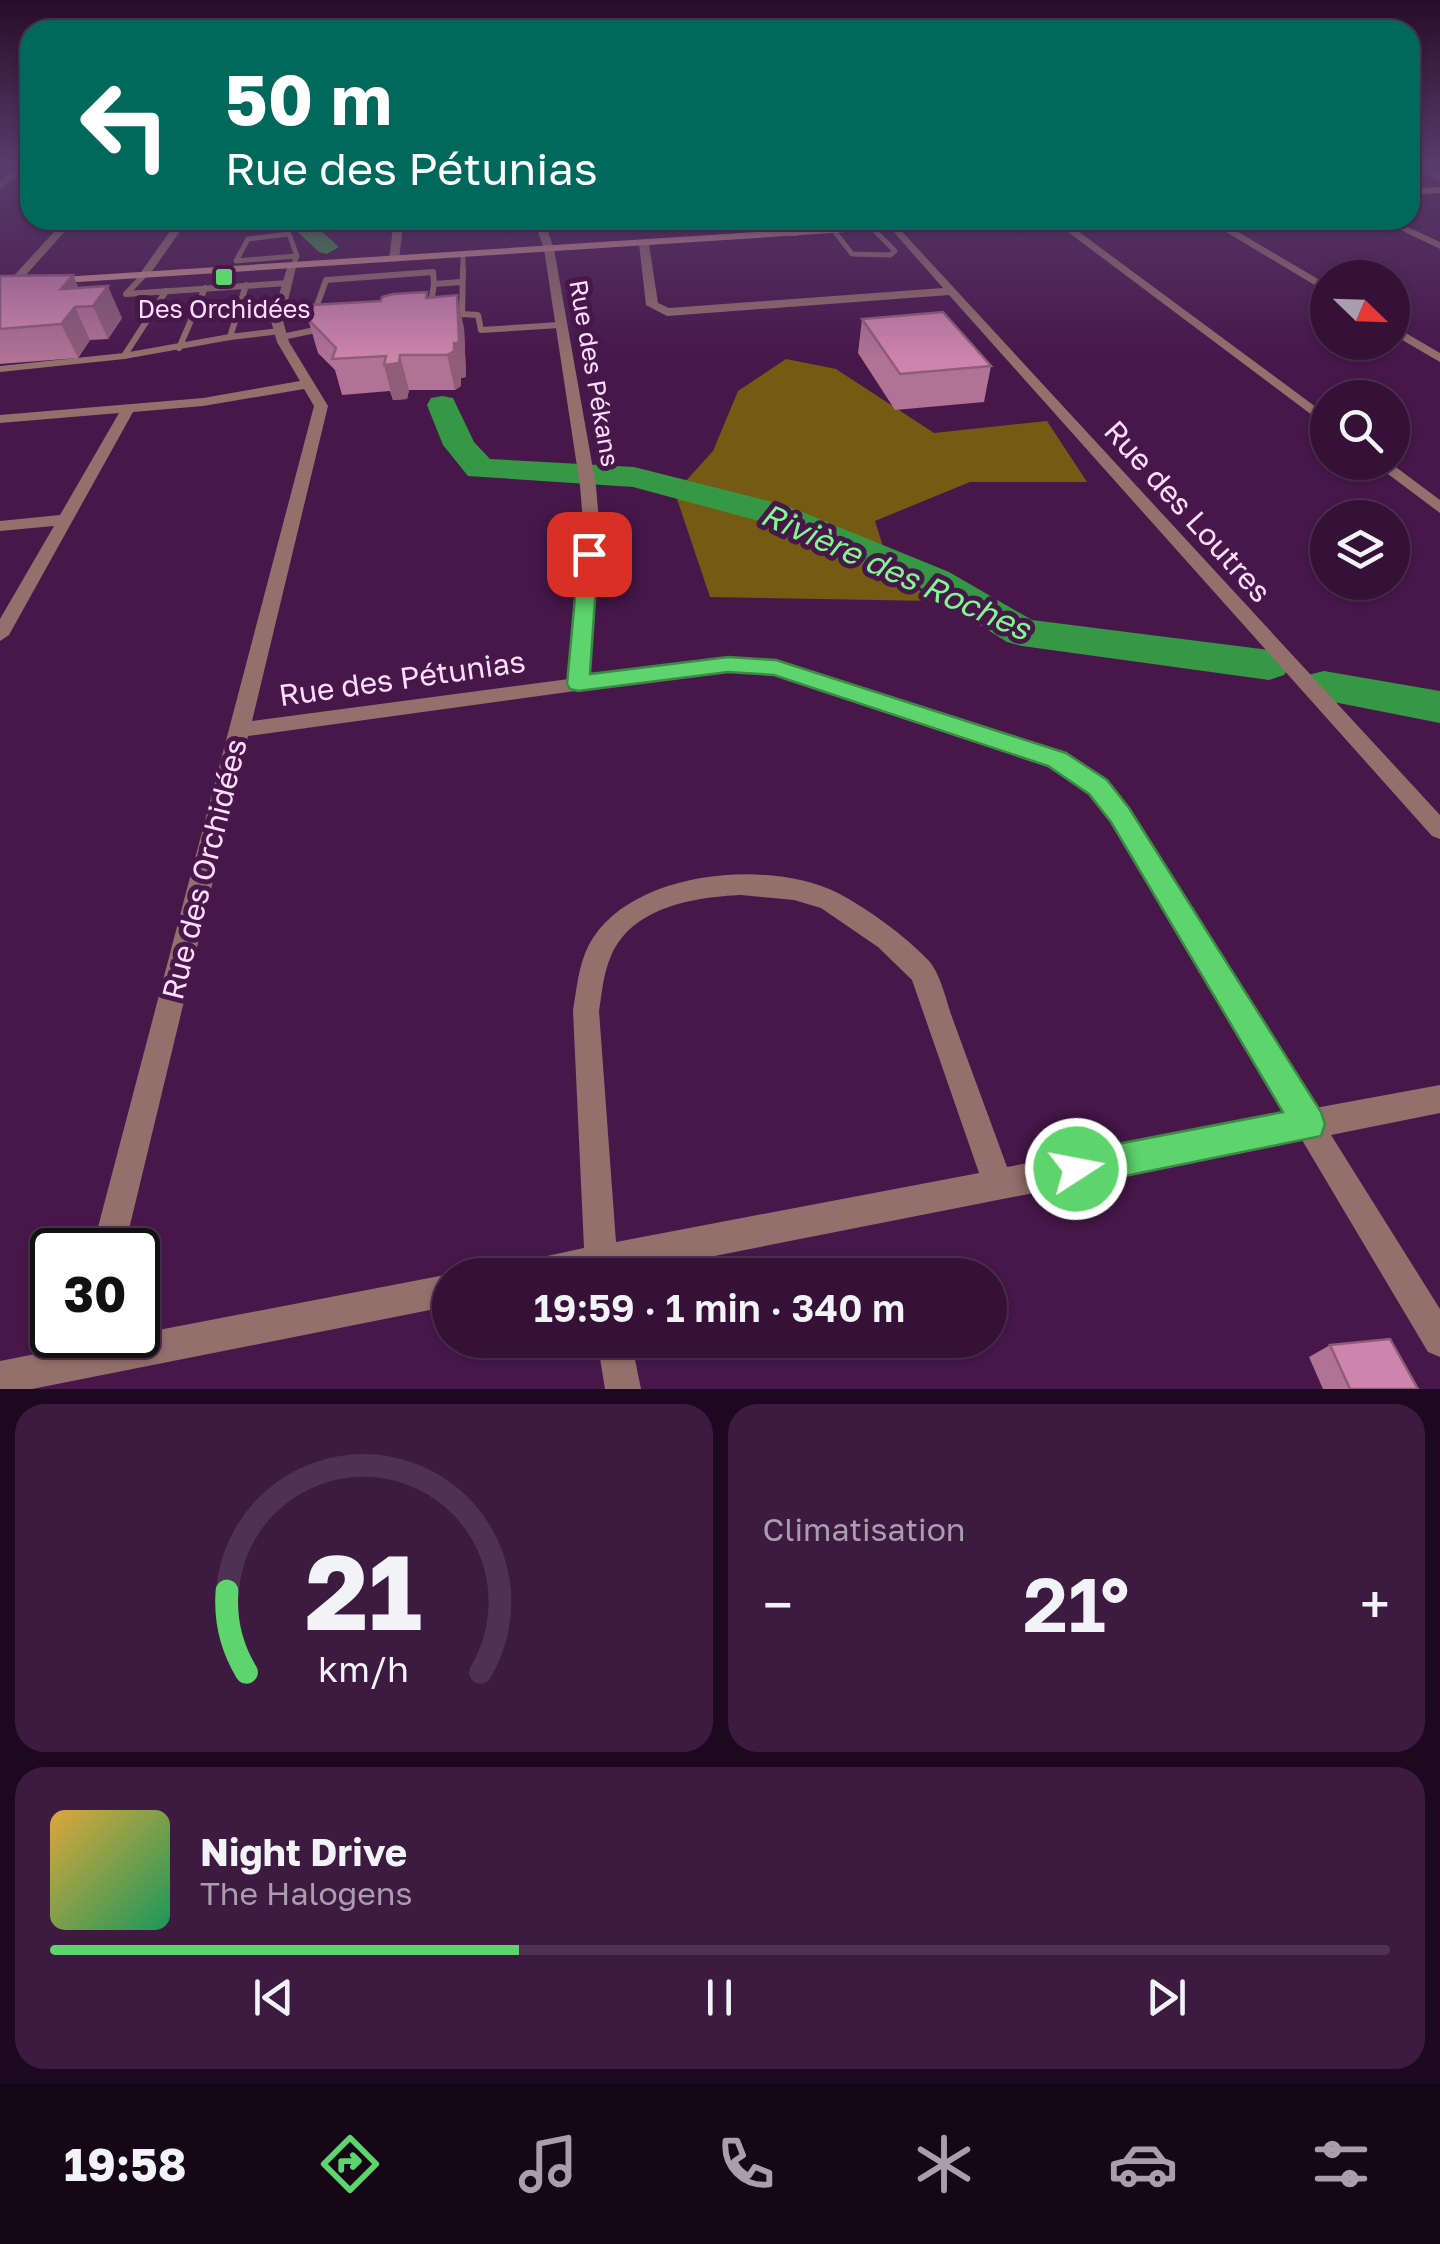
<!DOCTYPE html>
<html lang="fr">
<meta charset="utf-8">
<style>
body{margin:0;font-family:"Golos Text",sans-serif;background:#3d1a40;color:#f1f3f6;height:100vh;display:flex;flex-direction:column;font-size:38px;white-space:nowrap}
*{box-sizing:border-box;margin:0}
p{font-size:32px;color:#aa9dae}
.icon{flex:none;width:55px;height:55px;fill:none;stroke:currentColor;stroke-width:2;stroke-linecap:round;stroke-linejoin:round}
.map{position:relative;height:1389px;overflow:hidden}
.details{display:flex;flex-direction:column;gap:15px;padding:15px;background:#1d091f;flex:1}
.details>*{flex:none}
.hud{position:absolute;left:20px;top:20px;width:1400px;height:210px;border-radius:30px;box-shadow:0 2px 8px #0004,0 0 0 2px #4f3153;background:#00695c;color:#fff;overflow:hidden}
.needle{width:65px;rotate:113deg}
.fabs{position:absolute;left:1310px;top:260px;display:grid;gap:20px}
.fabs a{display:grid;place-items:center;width:100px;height:100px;border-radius:50%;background:#351138;box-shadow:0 2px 8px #0004,0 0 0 2px #4f3153;font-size:50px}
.speed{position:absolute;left:30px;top:1228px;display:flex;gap:20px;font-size:50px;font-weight:700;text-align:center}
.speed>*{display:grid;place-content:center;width:130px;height:130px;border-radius:50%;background:#351138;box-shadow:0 2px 8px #0004,0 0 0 2px #4f3153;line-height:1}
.speed .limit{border:5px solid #111;border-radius:15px;background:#fff;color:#111}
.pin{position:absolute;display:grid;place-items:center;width:85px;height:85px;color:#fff;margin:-42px;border-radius:20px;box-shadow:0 5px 15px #0006}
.me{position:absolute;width:110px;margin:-55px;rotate:79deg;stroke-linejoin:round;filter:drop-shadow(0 0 8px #0008)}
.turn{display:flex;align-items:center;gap:35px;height:210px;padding:0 40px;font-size:45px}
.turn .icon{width:130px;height:130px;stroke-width:2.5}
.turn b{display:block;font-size:70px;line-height:85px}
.big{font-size:75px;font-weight:600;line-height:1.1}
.details .widget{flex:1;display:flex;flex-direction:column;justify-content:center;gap:15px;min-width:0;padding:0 35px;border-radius:30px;background:#3d1a40}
.details .dial{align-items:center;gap:0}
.dial svg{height:260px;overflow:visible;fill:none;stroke:#4f3153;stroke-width:7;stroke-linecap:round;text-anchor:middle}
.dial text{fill:#f1f3f6;stroke:none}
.song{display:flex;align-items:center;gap:30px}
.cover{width:120px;height:120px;border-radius:15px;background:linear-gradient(135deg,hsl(40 70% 55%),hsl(150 70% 35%))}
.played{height:10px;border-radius:5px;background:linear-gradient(90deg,#5ed56c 35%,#4f3153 35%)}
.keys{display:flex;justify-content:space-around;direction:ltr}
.heat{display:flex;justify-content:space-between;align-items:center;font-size:55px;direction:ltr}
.details .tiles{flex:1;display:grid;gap:15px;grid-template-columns:1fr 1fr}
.widget:last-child{grid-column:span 2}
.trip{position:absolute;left:432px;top:1258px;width:575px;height:100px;border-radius:50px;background:#351138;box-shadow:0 2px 8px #0004,0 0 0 2px #4f3153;font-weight:600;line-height:100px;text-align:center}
.tab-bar{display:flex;height:160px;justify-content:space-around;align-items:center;background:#150716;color:#aa9dae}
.tab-bar .icon{width:70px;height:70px}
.tab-bar .selected{color:#5ed56c}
.tab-bar b{font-size:45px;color:#f1f3f6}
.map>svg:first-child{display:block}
.forest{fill:#755a14}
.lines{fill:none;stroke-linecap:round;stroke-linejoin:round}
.river{fill:#369744;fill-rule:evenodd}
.service-far1{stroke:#93706c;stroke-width:5}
.service{stroke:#93706c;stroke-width:6}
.minor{fill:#93706c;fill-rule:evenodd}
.secondary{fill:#cd948e;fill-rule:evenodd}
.wall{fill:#b07295}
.shaded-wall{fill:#905d79}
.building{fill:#cd85ad;stroke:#905d79;stroke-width:2.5}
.route{fill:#5ed56c;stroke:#3d8a46;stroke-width:2.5}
.poi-dot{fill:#5ed56c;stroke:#47174a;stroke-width:4}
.labels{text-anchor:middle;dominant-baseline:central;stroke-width:10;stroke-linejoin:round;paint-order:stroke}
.far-poi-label{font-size:25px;fill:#fcdefc;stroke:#47174a}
.far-street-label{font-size:25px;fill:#fcdefc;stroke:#47174a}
.street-label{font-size:30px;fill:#fcdefc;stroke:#47174a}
.water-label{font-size:32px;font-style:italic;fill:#81f88d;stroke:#47174a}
</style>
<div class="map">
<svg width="1440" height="1389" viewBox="0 0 1440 1389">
<rect width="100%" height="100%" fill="#47174a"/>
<path class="forest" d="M786 359 836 369 934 433 1047 421 1087 482H970L875 521 890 569 934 601 710 597 675 493 713 451 738 391Z"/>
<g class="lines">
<path class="river" d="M285 220H309L339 247 327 254 319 252Z
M442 396 453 398 474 442 490 459 634 467 785 505 949 572 1032 620 1269 650 1284 655 1291 665 1284 675 1269 680 1022 646 1007 642 921 588 759 521 633 487 468 476 443 445 427 405 431 398Z
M1324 671 1440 691V723L1308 697 1302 686 1308 675Z"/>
<path class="service-far1" d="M1419 165 1440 178
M835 232 852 254 890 255 895 251 873 229
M289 234 297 256 236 261 248 239Z
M293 265 297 256
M463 271V255"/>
<path class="service" d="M144 275 126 294 288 283
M246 285 230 337 280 331
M166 291 124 356 230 337
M430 309 434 284 462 282
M324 314 316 308 326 280 433 272 434 284
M462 314 478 315 481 330 559 325
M451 315 462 314 463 269
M282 337 325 328
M179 348 205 288
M0 369 124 356"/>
<path class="minor" d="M19 165H28L0 189V181Z
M65 220H75L17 285H9V281Z
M178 220H188L148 277H140L139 275Z
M394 220H404L399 259 394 262 389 259Z
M534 220H544L554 249 596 486 599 522 588 676 728 658 776 660 1065 753 1106 781 1128 809 1315 1108 1440 1085V1113L1331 1135 1440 1309V1357L1428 1352 1302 1140 618 1275H511L515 1263 584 1248 573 1011C577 987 579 959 593 938 637 870 770 859 838 893 870 910 904 935 929 961 941 975 946 1000 952 1017 970 1067 989 1117 1007 1167L1286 1114 1112 821 1090 793 1049 765 775 673 728 670 248 736 124 1250H92L314 406 304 389 203 406 133 412 9 635 0 641V619L54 526 0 531V521L60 515 119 413 0 423V415L203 398 300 381 277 342 271 321 288 265 297 263 283 321 289 342 328 406 252 721 569 679 583 522 580 486 544 249ZM741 895 794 900 821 908 878 947 912 980 979 1173 616 1242 599 1011C602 993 603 974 611 956 632 907 694 897 741 895Z
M779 220H789L798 236H790Z
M1052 220H1063L1328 416V427Z
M1206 220H1218L1328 285V293Z
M1380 220H1393L1440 242V249Z
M896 225 1440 815V839L1432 836 949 295 667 316 646 305 639 244 644 241 649 244 658 303 669 308 943 288 892 230Z
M1392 325 1440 353V362L1392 334Z
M1372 462H1389L1440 500V513Z
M450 1274 453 1275H450V1306L32 1389H0V1361L66 1348 69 1335H103L101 1341Z
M597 1340H631L641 1389H605Z"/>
<path class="secondary" d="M1440 187V193L1410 195V189Z
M942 220H992L987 223 0 287V281Z"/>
</g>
<path class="wall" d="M0 276 78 288 122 318 108 339 90 340 78 358 0 364Z
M428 298 464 328 466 377 461 378V386L455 390H409L407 399 393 400 390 391 342 395 335 370 318 353 308 319 381 301Z
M862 319 991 366 984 402 895 410 858 353Z
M1330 1345 1418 1389H1323L1309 1357Z"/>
<path class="shaded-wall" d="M73 275 87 306 75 307 90 340 78 358 61 324V289Z
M108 286 122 318 108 339 93 306Z
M457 295 464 328 466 377 461 378V386L455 390 447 355Z
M400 355 409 390 407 399 393 400 384 365Z"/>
<path class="building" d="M73 275 61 289 108 286 93 306 75 307 61 324 0 329V276Z
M427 292 426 298 457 295 459 343H454V351L447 355H400L399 363 384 365 386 356 332 359 336 348 308 319 312 305 381 301 382 297 393 294Z
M943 312 991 366 900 374 862 319Z
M1390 1339 1418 1389H1350L1330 1345Z"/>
<linearGradient id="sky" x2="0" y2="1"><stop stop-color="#270d29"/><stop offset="0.46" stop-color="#583c6b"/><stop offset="1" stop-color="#583c6b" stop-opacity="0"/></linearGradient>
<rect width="1440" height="360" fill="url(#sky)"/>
<path class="route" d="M589 549 598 554 590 674 728 657 776 660 1066 753 1107 780 1129 808 1321 1112 1325 1124 1321 1136 1076 1186 1064 1181 1059 1169 1064 1157 1076 1152 1283 1112 1111 822 1089 794 1048 766 774 675 728 672 578 691 570 689 567 684 579 554Z"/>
<rect class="poi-dot" x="214" y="267" width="20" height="20" rx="5"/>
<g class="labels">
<g class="far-poi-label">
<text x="224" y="308">Des Orchidées</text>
</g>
<g class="far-street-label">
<text transform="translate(595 373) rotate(80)">Rue des Pékans</text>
</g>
<g class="street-label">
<text transform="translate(1188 511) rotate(48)">Rue des Loutres</text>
<text transform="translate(402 678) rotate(-8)">Rue des Pétunias</text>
<text transform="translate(204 869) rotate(-76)">Rue des Orchidées</text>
</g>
<g class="water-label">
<text transform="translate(896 571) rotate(24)">Rivière des Roches</text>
</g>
</g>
</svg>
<div class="fabs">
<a><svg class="needle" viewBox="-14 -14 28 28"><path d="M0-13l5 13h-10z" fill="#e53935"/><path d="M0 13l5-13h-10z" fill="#aa9dae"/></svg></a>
<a><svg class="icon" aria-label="search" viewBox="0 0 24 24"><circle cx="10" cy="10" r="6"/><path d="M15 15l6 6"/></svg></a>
<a><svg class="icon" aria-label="layers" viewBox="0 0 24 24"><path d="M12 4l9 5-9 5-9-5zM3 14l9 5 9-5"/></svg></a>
</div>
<div class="speed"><div class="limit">30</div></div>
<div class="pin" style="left:589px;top:554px;background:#d93025"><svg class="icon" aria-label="arrive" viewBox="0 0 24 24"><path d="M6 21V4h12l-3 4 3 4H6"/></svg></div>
<svg class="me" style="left:1076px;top:1169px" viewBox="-20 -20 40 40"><circle r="17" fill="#5ed56c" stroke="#fff" stroke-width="3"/><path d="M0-11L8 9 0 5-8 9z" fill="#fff"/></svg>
<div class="trip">19:59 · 1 min · 340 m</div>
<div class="hud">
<div class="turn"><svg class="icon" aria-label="left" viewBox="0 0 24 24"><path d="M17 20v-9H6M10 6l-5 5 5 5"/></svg><div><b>50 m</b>Rue des Pétunias</div></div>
</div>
</div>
<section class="details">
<div class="tiles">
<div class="widget dial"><svg viewBox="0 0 100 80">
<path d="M14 69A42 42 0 1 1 86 69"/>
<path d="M14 69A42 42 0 0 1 8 44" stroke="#5ed56c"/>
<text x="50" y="56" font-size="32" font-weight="700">21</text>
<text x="50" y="72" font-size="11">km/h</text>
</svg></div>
<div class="widget"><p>Climatisation</p>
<div class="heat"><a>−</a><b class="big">21°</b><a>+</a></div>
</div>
<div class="widget">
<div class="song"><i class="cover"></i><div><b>Night Drive</b><p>The Halogens</p></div></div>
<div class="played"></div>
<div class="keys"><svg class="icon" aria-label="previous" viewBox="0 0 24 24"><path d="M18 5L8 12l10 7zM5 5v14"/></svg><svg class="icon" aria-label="pause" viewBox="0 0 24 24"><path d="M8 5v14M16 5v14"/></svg><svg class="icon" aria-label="next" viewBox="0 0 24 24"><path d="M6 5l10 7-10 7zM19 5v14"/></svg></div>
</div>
</div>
</section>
<nav class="tab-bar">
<b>19:58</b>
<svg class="icon selected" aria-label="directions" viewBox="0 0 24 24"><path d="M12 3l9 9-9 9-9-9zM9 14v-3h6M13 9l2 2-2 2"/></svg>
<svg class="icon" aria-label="music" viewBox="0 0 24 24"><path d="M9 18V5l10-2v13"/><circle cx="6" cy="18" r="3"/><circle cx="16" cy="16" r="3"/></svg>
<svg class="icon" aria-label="phone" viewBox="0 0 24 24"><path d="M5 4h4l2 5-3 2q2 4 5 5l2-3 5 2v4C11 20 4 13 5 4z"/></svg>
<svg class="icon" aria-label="climate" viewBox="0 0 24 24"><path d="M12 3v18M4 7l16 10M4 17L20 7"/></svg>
<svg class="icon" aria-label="car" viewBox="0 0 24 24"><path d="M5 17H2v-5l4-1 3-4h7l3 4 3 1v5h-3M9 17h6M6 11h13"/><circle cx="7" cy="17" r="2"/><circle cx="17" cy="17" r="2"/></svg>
<svg class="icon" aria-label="filters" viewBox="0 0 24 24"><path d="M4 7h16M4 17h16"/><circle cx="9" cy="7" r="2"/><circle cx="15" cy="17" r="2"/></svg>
</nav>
